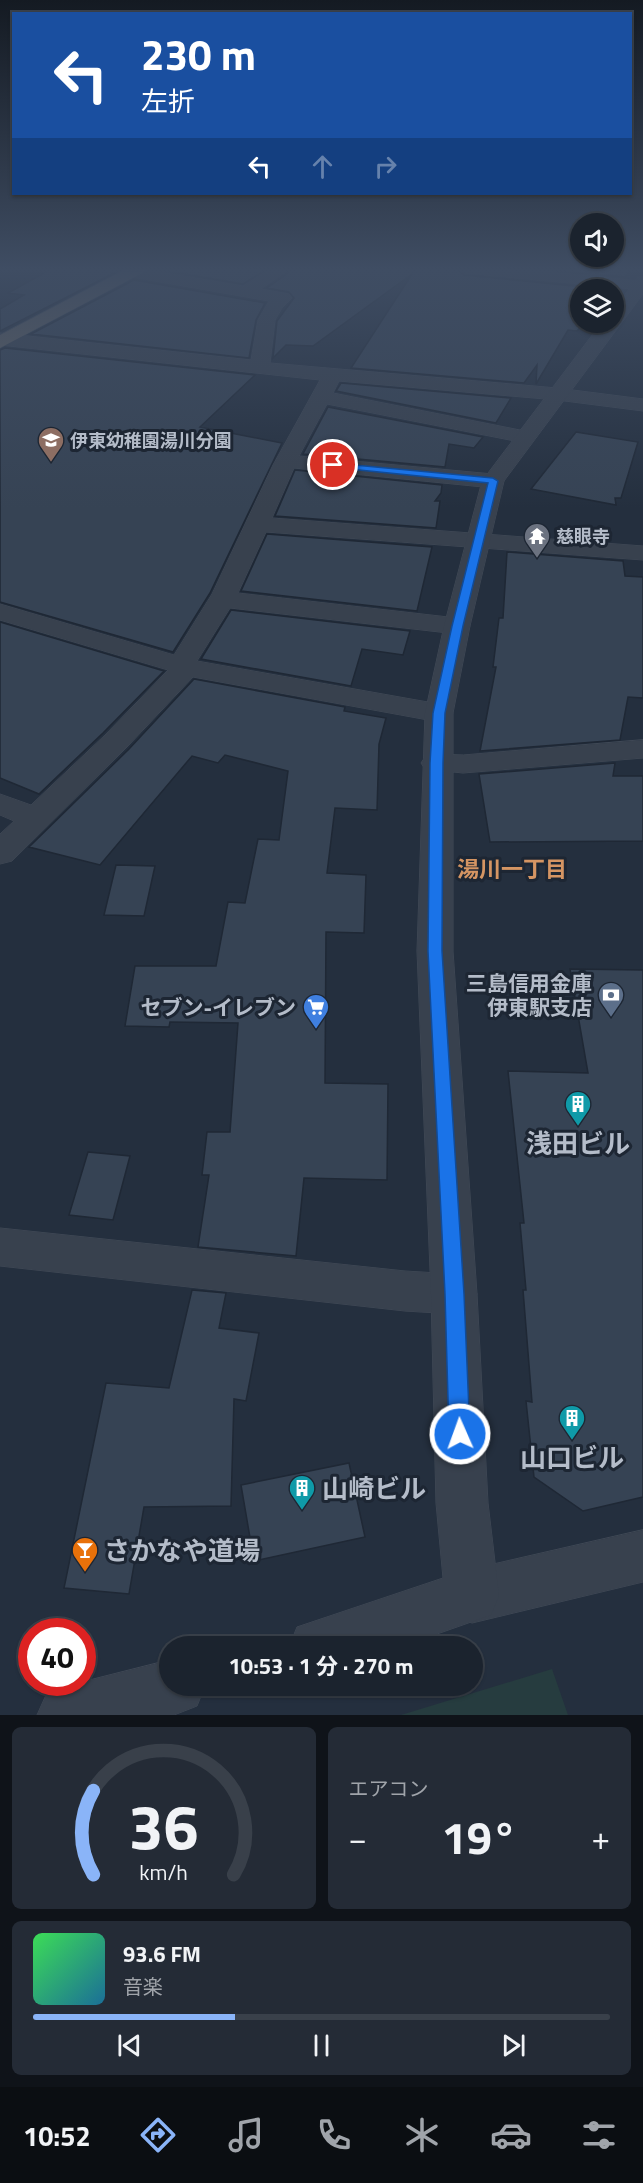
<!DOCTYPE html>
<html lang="ja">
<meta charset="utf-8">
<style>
body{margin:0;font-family:"Titillium Web","Noto Sans JP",sans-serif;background:#242b36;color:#f1f3f6;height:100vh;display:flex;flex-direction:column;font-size:22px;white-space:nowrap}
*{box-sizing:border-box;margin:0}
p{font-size:20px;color:#a0a4aa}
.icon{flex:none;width:33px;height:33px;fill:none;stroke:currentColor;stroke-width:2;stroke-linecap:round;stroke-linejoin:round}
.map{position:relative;height:1715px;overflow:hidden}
.drawer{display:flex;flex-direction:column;gap:12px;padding:12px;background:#0f1319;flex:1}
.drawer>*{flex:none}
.top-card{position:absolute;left:12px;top:12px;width:620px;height:183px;border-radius:0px;box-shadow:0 2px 4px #0004,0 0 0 2px #39404a;background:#1a4fa0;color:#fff;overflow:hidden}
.fabs{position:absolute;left:570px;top:213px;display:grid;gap:12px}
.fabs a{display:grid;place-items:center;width:54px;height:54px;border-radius:50%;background:#1b232e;box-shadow:0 2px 4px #0004,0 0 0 2px #39404a;font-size:30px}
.speed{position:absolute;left:18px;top:1618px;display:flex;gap:12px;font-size:30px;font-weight:700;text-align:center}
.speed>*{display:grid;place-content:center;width:78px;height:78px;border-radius:50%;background:#1b232e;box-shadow:0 2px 4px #0004,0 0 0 2px #39404a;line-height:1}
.speed .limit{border:9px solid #d22;background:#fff;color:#111}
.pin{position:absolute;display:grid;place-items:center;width:51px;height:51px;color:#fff;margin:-26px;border:3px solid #fff;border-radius:50%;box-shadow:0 2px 6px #0007}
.me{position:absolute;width:66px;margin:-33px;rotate:358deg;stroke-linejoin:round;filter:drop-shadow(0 0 4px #0008)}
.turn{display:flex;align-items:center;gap:21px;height:126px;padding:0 30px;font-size:27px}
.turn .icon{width:78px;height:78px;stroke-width:2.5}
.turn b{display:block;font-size:42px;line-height:51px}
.lanes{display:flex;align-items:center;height:57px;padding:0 30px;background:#0003;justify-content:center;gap:30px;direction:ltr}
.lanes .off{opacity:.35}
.big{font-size:45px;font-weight:700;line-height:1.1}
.drawer .tile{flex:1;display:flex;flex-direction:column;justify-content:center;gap:9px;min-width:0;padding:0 21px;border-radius:9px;background:#242b36}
.drawer .dial{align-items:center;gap:0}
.dial svg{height:156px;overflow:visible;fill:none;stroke:#39404a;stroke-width:7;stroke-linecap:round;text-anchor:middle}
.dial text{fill:#f1f3f6;stroke:none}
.song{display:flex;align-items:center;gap:18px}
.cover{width:72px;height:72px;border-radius:9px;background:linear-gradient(135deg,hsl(130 70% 55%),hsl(200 70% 35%))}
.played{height:6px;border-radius:3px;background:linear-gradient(90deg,#8ab4f8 35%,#39404a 35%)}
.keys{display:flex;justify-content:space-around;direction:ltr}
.heat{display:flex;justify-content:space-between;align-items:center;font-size:33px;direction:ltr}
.drawer .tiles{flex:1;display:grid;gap:12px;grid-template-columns:1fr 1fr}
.tile:last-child{grid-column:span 2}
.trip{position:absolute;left:159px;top:1636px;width:324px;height:60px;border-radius:30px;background:#1b232e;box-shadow:0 2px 4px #0004,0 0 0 2px #39404a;font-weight:700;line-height:60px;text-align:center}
.dock{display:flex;height:96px;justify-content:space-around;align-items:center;background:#0b0e12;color:#a0a4aa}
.dock .icon{width:42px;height:42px}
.dock .on{color:#8ab4f8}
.dock b{font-size:27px;color:#f1f3f6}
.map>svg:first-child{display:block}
.green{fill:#263c3f}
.building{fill:#364354;stroke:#1f2835;stroke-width:1.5}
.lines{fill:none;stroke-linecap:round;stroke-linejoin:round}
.minor-casing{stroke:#414a57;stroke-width:1}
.tertiary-casing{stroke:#414a57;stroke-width:1}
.trunk-casing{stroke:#434c59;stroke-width:1}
.minor{fill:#38414e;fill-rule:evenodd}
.tertiary{fill:#38414e;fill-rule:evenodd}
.trunk{fill:#656462;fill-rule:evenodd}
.route{fill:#1a73e8;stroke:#114b97;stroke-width:1.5}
.labels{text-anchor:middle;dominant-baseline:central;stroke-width:6;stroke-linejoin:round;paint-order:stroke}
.far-poi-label{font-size:18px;font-weight:bold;fill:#b4bcc9;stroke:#1d2633;text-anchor:start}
.poi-label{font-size:21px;font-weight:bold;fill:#b4bcc9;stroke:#1d2633;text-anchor:end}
.neighbourhood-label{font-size:22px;font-weight:bold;fill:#d59563;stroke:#1d2633}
.near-poi-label{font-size:26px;font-weight:bold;fill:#b4bcc9;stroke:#1d2633}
</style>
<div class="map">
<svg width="643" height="1715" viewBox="0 0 643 1715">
<rect width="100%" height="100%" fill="#242f3e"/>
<path class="green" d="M552 1669 568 1715H401Z"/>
<path class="building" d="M53 268H124L0 331V309L24 295 8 293Z
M150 268H268L243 284Z
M291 268H454L464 275 614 290H580V322H585L577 331 568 330 536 384 537 365 524 383 351 368 412 274 313 346 286 345 273 358 277 321 294 298 289 292 267 288 288 273Z
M526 268H633L625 277Z
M134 280 265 303 256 320 249 358 31 334Z
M5 348 255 375 200 427 282 443 210 593 173 652 0 602V350Z
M341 383 511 398 496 423 336 391Z
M328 407 483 437 474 448 449 444 445 467 303 454Z
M576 432 638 442 621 498H615L616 505 531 489Z
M295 470 442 485 441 493 435 501H440L436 528 275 516Z
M267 534 432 547 417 611 241 591Z
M507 552 623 561 625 576 643 577V698L628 697 620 740 480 751 496 667H493L499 618H503Z
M231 610 410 631 403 655 362 649 351 686 201 659Z
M0 622 164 671 103 733 39 794 0 778Z
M194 679 345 707 344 711 386 718 379 744 377 810 335 808 327 873 366 875 364 933 326 932 325 1083 388 1084 387 1180 304 1178 296 1256 198 1247 209 1175H202L207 1132H230L238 1023 170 1022 169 1027 125 1026 135 966H216L228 902 245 903 258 839 279 840 288 771 225 755 218 763 192 756 100 865 29 847 129 749Z
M615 763 613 776H643V841L490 842 479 774Z
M116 865 155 866 144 916 104 915Z
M570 969 643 970V1497L583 1511 534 1477 526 1401 532 1402 523 1290H526L520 1223H524L508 1071 588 1073Z
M88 1152 130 1156 113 1220 69 1215Z
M192 1290 226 1293 219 1328 259 1333 246 1401 234 1399 231 1506 144 1507 129 1594 64 1588 106 1383 169 1388Z
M349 1463 365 1537 254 1561 241 1485Z"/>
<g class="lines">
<g class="minor-casing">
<path id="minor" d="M135 268 243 286 271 268H289L287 271 261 289 289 294 292 298 282 308 275 320 270 363 557 388 643 399V411L557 400 339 381 333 393 525 431 532 433 536 437 532 441 525 443 327 404 299 456 493 474 501 476 504 481 501 486 493 488 294 468 272 518 643 546V560L266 532 238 593 457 618 466 620 470 626 466 632 457 634 230 608 197 661 439 704 449 707 453 713 449 719 439 722 193 677 127 747 12 861 0 864V834L14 821 0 815V794L31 805 105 735 168 670 0 620V604L174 655 212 594 273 465 320 380 0 345V333L251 360 258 320 269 301 132 277 124 272 126 269Z
M456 268H508L640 281 643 282V290L464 273Z
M643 740V758L463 773 425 769 421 763 425 757 436 754 463 755Z
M0 1228 405 1271 454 1274 470 1280 477 1294 470 1308 454 1314 405 1311 0 1266Z
M643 1530V1582L472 1623 453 1615 445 1596 453 1577 472 1569Z"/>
</g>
<g class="tertiary-casing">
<path id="tertiary" d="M643 277V294L504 481 470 626 453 713V951L477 1294 488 1503 499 1596 491 1615 400 1647H289L297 1627 443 1578 436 1503 431 1294 417 951 425 713 444 626 482 481 602 322H614V310L637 278Z
M170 1660V1686H205L197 1706 174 1715H37L46 1695 66 1686Z"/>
</g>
<g class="trunk-casing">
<path id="trunk" d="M128 268H148L146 271 0 348V335Z"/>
</g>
<use href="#minor" class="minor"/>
<use href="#tertiary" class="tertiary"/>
<use href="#trunk" class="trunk"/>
</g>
<linearGradient id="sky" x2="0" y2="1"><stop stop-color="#141a22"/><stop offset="0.53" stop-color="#3f4d63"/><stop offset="1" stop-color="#3f4d63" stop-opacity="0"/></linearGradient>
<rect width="643" height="508" fill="url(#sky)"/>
<path class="route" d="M333 463 493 478 498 481 463 626 445 713 443 763 442 951 464 1294 470 1434 467 1441 460 1444 452 1441 449 1434 445 1294 428 951 430 763 433 713 452 626 488 483 329 467 328 465Z"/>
<defs>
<g id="school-pin" transform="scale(1.35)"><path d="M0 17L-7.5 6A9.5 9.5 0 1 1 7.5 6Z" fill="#8d6e63" stroke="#1d2633"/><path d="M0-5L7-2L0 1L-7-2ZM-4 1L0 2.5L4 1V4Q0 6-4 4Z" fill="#fff"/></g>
<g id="temple-pin" transform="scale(1.35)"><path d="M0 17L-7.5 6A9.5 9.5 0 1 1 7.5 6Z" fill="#6b7280" stroke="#1d2633"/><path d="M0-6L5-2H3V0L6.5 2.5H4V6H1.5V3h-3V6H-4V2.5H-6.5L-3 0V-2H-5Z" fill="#fff"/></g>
<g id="bank-pin" transform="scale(1.35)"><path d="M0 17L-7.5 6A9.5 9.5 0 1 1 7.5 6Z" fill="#5c6f8a" stroke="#1d2633"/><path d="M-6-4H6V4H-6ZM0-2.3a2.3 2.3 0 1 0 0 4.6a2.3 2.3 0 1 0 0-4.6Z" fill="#fff"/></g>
<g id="supermarket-pin" transform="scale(1.35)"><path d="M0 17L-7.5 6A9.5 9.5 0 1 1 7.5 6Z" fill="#3f7fe0" stroke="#1d2633"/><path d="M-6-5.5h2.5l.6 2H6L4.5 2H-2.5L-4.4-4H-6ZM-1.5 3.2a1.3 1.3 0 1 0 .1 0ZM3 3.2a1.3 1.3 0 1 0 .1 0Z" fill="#fff"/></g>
<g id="building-pin" transform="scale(1.35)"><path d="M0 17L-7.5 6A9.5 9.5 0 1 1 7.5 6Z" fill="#0f9aa8" stroke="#1d2633"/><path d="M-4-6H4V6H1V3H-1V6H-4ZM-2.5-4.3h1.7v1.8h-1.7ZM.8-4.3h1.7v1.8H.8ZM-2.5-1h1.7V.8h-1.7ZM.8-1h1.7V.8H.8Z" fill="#fff"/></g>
<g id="bar-pin" transform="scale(1.35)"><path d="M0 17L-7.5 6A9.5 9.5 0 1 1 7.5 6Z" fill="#e8710a" stroke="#1d2633"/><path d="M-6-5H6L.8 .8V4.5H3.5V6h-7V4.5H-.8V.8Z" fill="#fff"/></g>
</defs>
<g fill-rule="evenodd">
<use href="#school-pin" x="51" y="440"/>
<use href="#temple-pin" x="537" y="536"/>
<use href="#bank-pin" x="611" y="995"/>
<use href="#supermarket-pin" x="316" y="1007"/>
<use href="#building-pin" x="578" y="1104"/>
<use href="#building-pin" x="572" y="1418"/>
<use href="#building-pin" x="302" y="1488"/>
<use href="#bar-pin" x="85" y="1550"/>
</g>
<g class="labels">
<g class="far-poi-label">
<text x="70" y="440">伊東幼稚園湯川分園</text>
<text x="556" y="536">慈眼寺</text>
</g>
<g class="poi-label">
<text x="592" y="983">三島信用金庫<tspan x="592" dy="24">伊東駅支店</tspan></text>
<text x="296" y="1007">セブン-イレブン</text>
</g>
<g class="neighbourhood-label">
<text x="512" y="869">湯川一丁目</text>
</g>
<g class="near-poi-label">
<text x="578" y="1143">浅田ビル</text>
<text x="572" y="1457">山口ビル</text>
<text x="322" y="1488" text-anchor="start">山崎ビル</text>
<text x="104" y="1550" text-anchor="start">さかなや道場</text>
</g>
</g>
</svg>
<div class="fabs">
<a><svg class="icon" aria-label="sound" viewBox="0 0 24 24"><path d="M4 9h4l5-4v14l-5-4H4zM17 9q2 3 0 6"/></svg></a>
<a><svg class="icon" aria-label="layers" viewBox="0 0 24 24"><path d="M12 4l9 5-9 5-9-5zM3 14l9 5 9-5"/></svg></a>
</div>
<div class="speed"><div class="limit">40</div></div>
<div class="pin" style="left:333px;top:465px;background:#d93025"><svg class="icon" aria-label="arrive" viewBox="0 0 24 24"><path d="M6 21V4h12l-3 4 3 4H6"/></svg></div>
<svg class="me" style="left:460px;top:1434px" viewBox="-20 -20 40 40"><circle r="17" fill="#1a73e8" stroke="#fff" stroke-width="3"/><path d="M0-11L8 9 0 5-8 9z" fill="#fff"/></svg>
<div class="trip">10:53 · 1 分 · 270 m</div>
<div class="top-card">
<div class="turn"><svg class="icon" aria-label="left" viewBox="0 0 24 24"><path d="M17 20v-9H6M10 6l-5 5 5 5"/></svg><div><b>230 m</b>左折</div></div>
<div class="lanes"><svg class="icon" aria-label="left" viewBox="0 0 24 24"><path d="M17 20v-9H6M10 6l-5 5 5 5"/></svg><svg class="icon off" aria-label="ahead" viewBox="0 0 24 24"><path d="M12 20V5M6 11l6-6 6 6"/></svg><svg class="icon off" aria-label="right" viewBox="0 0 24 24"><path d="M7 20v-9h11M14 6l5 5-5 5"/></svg></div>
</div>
</div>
<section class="drawer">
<div class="tiles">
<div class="tile dial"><svg viewBox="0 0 100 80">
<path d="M14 69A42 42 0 1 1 86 69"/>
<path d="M14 69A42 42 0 0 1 14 26" stroke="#8ab4f8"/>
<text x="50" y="56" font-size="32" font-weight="700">36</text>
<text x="50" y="72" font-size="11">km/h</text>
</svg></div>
<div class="tile"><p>エアコン</p>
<div class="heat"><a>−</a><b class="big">19°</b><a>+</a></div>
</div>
<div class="tile">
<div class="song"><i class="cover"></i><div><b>93.6 FM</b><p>音楽</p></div></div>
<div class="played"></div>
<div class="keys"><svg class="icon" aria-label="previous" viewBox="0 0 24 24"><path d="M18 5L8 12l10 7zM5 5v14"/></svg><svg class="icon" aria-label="pause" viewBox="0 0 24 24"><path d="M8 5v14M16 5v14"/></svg><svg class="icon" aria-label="next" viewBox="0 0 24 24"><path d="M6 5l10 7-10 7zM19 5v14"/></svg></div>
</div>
</div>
</section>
<nav class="dock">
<b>10:52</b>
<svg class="icon on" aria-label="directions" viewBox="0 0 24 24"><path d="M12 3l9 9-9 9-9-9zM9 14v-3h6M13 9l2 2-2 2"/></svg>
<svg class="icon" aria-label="music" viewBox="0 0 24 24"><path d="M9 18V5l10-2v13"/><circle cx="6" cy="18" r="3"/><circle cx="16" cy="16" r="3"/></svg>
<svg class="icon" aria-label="phone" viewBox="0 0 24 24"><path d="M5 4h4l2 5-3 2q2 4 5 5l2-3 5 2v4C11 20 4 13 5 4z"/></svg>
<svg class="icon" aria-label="climate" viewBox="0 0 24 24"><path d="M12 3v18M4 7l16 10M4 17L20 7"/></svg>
<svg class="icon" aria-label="car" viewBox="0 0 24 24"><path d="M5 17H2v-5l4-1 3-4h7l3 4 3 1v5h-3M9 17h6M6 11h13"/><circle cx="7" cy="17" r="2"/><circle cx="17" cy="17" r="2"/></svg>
<svg class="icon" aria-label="filters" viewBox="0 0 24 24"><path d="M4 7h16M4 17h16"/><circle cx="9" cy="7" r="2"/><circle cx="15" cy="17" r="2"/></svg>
</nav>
